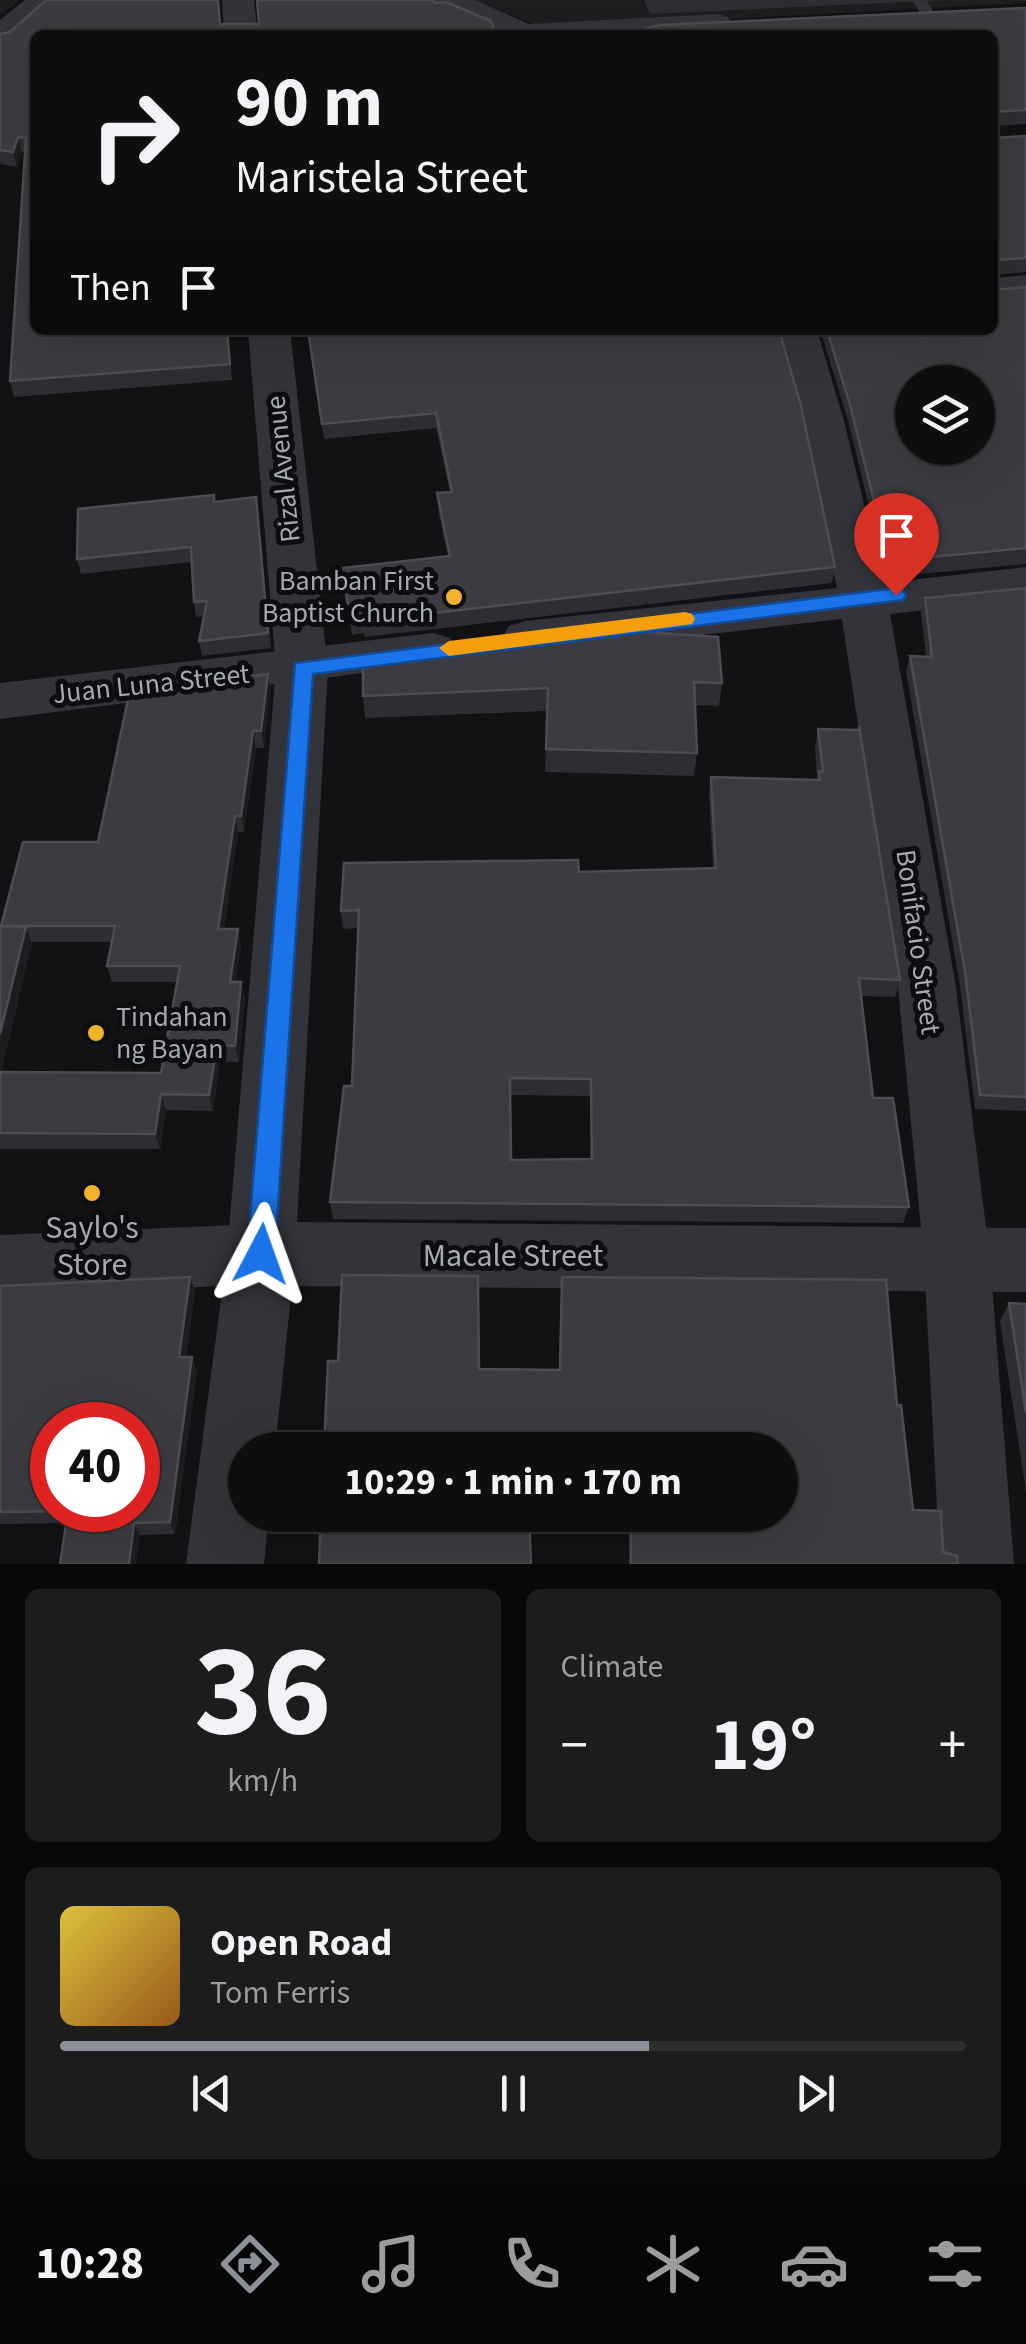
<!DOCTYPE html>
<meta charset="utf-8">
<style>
body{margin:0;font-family:"Source Sans 3",sans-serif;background:#1c1c1d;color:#f1f3f6;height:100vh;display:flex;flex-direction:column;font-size:38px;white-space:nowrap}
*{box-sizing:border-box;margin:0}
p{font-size:32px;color:#9b9c9e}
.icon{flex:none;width:55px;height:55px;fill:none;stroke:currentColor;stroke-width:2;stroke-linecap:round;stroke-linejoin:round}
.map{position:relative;height:1564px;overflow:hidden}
.details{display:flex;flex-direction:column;gap:25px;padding:25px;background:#080808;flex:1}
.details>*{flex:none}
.hud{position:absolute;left:30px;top:30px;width:968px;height:305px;border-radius:15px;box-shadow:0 10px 40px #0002,0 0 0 2px #2e2e2f;background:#0e0e0f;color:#f1f3f6;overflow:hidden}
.controls{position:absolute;left:895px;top:365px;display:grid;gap:20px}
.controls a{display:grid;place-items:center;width:100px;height:100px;border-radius:50%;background:#0e0e0f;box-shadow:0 10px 40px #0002,0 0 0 2px #2e2e2f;font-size:50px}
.speed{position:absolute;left:30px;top:1402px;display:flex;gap:20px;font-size:50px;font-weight:700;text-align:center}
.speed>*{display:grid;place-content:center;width:130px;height:130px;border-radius:50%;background:#0e0e0f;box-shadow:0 10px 40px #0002,0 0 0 2px #2e2e2f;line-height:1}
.speed .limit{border:15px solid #d22;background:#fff;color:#111}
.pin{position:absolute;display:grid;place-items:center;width:85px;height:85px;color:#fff;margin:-102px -42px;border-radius:50% 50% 50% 0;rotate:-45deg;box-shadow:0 0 10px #0007}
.pin .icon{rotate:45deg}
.me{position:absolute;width:110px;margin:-55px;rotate:4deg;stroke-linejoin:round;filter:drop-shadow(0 0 8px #0008)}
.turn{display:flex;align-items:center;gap:35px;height:210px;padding:0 40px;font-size:45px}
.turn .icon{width:130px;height:130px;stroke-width:2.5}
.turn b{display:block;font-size:70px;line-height:85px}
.then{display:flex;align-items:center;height:95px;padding:0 40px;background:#0003;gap:20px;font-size:38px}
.big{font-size:75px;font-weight:700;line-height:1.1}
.details .widget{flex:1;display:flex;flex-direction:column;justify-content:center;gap:15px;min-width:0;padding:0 35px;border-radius:15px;background:#1c1c1d}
.details .dial{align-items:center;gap:0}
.dial b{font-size:130px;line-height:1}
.song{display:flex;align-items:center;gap:30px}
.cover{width:120px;height:120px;border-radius:15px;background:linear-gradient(135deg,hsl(50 70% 55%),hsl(30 70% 35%))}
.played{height:10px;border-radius:5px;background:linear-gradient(90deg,#8c9099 65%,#2e2e2f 65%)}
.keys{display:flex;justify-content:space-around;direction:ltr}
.heat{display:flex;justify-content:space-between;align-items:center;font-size:55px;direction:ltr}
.details .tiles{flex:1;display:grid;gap:25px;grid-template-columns:1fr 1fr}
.widget:last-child{grid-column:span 2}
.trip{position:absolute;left:228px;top:1432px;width:570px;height:100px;border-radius:50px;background:#0e0e0f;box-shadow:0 10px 40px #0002,0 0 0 2px #2e2e2f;font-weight:700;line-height:100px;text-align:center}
.menu{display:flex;height:160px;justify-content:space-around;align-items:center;background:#060606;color:#9b9c9e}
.menu .icon{width:70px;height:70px}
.menu .active{color:#8c9099}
.menu b{font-size:45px;color:#f1f3f6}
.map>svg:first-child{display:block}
.built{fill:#1e1e21}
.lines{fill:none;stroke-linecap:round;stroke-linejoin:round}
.service{fill:#333439;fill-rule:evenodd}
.minor{fill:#333439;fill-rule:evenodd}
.tertiary{fill:#333439;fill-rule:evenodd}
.wall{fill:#2e2e32;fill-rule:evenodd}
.shaded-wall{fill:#1d1d20}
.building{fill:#3b3b40;stroke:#4b4d52;stroke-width:2.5;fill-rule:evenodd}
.route{fill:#1a73e8;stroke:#114b97;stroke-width:2.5}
.slow{fill:#f59e0b}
.poi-dot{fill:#f3b22b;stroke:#0d0d0f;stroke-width:4}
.labels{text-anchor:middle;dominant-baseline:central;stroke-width:10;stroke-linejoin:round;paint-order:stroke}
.street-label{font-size:28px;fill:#a4a9b5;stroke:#0d0d0f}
.poi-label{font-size:28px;fill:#a4a9b5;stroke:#0d0d0f;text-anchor:end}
.near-poi-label{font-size:32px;fill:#a4a9b5;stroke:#0d0d0f}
.near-street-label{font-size:32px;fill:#a4a9b5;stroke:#0d0d0f}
</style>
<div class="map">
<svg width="1026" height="1564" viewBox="0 0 1026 1564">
<rect width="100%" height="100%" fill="#121214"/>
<path class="built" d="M474 0H1026V3L546 29Z"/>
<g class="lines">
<path class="service" d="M912 0H926L935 14 923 17Z"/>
<path class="minor" d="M25 0H60L11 43 0 46V20Z
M430 0H475L529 24 717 14 728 17 733 24 728 31 688 35H502L435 7Z
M1026 275V299L992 302V278Z
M777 330H817L844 421 883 583 1026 567V599L890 614 956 987 990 1259 1014 1564H940L924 1259 898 987 842 619 526 655 509 650 502 638 509 626 526 621 837 588 802 421Z
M433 633 450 638 457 650 450 662 0 719V683Z
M261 1224 284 1233 294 1254 284 1275 261 1284 0 1297V1235Z"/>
<path class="tertiary" d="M222 0H254L258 35H224Z
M248 330H290L328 668 297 1222 1026 1228V1292L292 1286 275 1450H245V1515H269L264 1564H186L227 1254 276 668Z"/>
</g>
<path class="wall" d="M644 0H948L650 14Z
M434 3 491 21 35 35V330H228L232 380 14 397 10 381 25 152H22L17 167 0 164V34L221 24H259Z
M1026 8V124L993 126V138L1026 136V272L993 275V290L1026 287V564L886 577 848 420 820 330H992V35Z
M308 330 835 567 832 583 365 637 364 633 352 635 342 568 448 557 438 509 437 493 450 492 436 428 324 439Z
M256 497 271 648 202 656 199 641 204 616 196 617 194 602 192 562 81 574 77 559 215 502Z
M1026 588V1111L975 1109 960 986 906 671 910 656 926 657 921 613 925 598Z
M594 629 722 683 719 706 695 705 697 753 694 776 545 772 547 711 365 718 363 696Z
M268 674 270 690 264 748H256L244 832H238L224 929H238L241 945 236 982H241L245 998 239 1062H220L213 1111 166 1110 160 1149H0V926L98 842ZM32 942H112L107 966 112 982H177L161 1073 1 1072Z
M859 726 900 980 895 997 861 996 873 1098 909 1207 903 1223 333 1219 330 1202 352 1086 358 928 343 929 341 911 579 872 713 868 709 795 711 777 817 780 815 747 818 729 858 730ZM510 1095 590 1096V1159L511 1160Z
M190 1277 195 1291 186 1357 197 1371 175 1534 140 1535 66 1523 0 1524V1286Z
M1009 1303 1026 1304V1492L1000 1321Z
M480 1369 897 1405 913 1510 943 1552 958 1564H629V1524L321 1515H780Z"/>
<path class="shaded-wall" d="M0 0H20L0 15Z
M18 137 22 152 17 167 13 152Z
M268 674 270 690 264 748 261 731Z
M253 731 256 748 244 832 241 816Z
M235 816 238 832 221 945 218 929Z
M26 927 32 943 0 1075V1034Z
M238 929 241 945 234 998 230 982Z
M241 982 245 998 239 1062 235 1046Z
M217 1046 220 1062 213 1111 209 1095Z
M161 1094 166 1110 160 1149 155 1134Z
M190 1277 195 1291 184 1371 179 1357Z
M192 1357 197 1371 175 1534 170 1522Z
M134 1523 140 1535 136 1564H129Z"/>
<path class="building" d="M46 0H218L220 24H259L257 0H433L434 3 446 2 491 21 496 35H35V330H227L230 364 10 381 26 138 18 137 13 152 0 150V34L10 32Z
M1026 8V110L992 112V35H618L660 25Z
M992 124 993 138 1026 136V258L993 260V290L1026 287V548L889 561 850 405 827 330H992ZM912 382H978V448H912Z
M308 330H779L801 406 835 567 363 621V618L350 619 342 568 450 556 437 493 452 492 436 413 322 424Z
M214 495V502L256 497 268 633 199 641 207 601 194 602 191 547 77 559 78 509Z
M1026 588V1097L980 1095 965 972 910 656 932 657 925 598Z
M594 629 718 637 722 683 694 682 697 753 546 749 548 688 363 696V656Z
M268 674 261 731H253L241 816H235L218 929H238L230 982H241L235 1046H217L209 1095 161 1094 155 1134 0 1133V1072L161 1073 180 966H107L115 926H1L23 842H98L130 690Z
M859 726 900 980 859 978 873 1098H893L909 1207 330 1202 344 1086H352L359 910 341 911 344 863 578 860 579 872 716 868 711 777 820 780 819 771H823L818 729 860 730ZM510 1078 591 1079 592 1159 511 1160Z
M0 926 26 927 0 1034Z
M342 1275 478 1276 479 1369 560 1370 562 1277 886 1280 897 1405H901L913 1510 941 1511 943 1552 957 1556 958 1564H631V1515H780V1450H324L328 1361H338Z
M190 1277 179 1357H192L170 1522 134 1523 129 1564H60L68 1511 0 1512V1286ZM52 1425H138V1510H52Z
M1009 1303 1026 1304V1413Z
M321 1515H529L531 1564H319Z"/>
<path class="route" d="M896 588 903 590 906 595 903 600 313 674 275 1254 271 1264 261 1267 251 1264 247 1254 295 663Z"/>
<path class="slow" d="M685 612 692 614 695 619 692 624 449 656 439 648 449 641Z"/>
<g class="poi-dot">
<circle cx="454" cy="597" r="10"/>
<circle cx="96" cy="1033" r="10"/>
<circle cx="92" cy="1193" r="10"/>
</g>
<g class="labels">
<g class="street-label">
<text transform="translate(283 469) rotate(-96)">Rizal Avenue</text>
<text transform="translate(151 684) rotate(-6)">Juan Luna Street</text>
<text transform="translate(918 942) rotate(82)">Bonifacio Street</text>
</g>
<g class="poi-label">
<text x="434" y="581">Bamban First<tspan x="434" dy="32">Baptist Church</tspan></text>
<text x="116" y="1017" text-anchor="start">Tindahan<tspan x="116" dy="32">ng Bayan</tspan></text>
</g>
<g class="near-poi-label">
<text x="92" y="1228">Saylo's<tspan x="92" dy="37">Store</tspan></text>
</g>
<g class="near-street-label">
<text x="513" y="1256">Macale Street</text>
</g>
</g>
</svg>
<div class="controls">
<a><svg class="icon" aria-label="layers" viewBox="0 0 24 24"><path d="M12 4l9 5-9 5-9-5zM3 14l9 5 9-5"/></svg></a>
</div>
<div class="speed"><div class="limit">40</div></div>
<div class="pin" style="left:896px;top:595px;background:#d93025"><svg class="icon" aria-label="arrive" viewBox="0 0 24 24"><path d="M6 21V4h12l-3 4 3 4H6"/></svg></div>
<svg class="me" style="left:261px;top:1254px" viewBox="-20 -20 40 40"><path d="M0-17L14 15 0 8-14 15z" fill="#1a73e8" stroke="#fff" stroke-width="4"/></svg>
<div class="trip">10:29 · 1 min · 170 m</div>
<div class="hud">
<div class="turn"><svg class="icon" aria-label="right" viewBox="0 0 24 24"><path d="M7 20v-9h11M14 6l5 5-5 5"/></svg><div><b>90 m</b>Maristela Street</div></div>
<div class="then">Then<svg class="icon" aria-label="arrive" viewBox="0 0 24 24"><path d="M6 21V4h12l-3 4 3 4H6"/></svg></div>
</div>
</div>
<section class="details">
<div class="tiles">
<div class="widget dial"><b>36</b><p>km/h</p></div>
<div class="widget"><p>Climate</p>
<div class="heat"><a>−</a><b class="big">19°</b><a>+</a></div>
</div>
<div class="widget">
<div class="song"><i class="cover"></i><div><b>Open Road</b><p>Tom Ferris</p></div></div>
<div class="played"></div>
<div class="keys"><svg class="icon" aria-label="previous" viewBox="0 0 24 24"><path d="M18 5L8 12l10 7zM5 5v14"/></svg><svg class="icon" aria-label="pause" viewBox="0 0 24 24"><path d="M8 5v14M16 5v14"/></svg><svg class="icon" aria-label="next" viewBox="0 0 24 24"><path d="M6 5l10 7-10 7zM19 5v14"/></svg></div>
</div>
</div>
</section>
<nav class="menu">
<b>10:28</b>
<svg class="icon active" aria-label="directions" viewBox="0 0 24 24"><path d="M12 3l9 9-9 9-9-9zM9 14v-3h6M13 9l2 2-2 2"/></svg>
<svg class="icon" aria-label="music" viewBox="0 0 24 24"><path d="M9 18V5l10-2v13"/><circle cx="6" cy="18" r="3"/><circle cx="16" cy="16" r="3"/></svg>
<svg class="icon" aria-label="phone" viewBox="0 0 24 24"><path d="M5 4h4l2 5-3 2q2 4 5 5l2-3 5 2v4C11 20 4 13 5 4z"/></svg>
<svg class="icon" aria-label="climate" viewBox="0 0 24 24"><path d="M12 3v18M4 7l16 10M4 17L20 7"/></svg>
<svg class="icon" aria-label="car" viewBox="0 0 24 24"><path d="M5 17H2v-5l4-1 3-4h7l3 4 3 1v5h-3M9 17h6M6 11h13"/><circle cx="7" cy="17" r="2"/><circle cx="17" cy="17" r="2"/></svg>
<svg class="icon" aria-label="filters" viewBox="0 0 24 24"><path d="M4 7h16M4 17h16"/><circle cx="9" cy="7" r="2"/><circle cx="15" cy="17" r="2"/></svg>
</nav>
